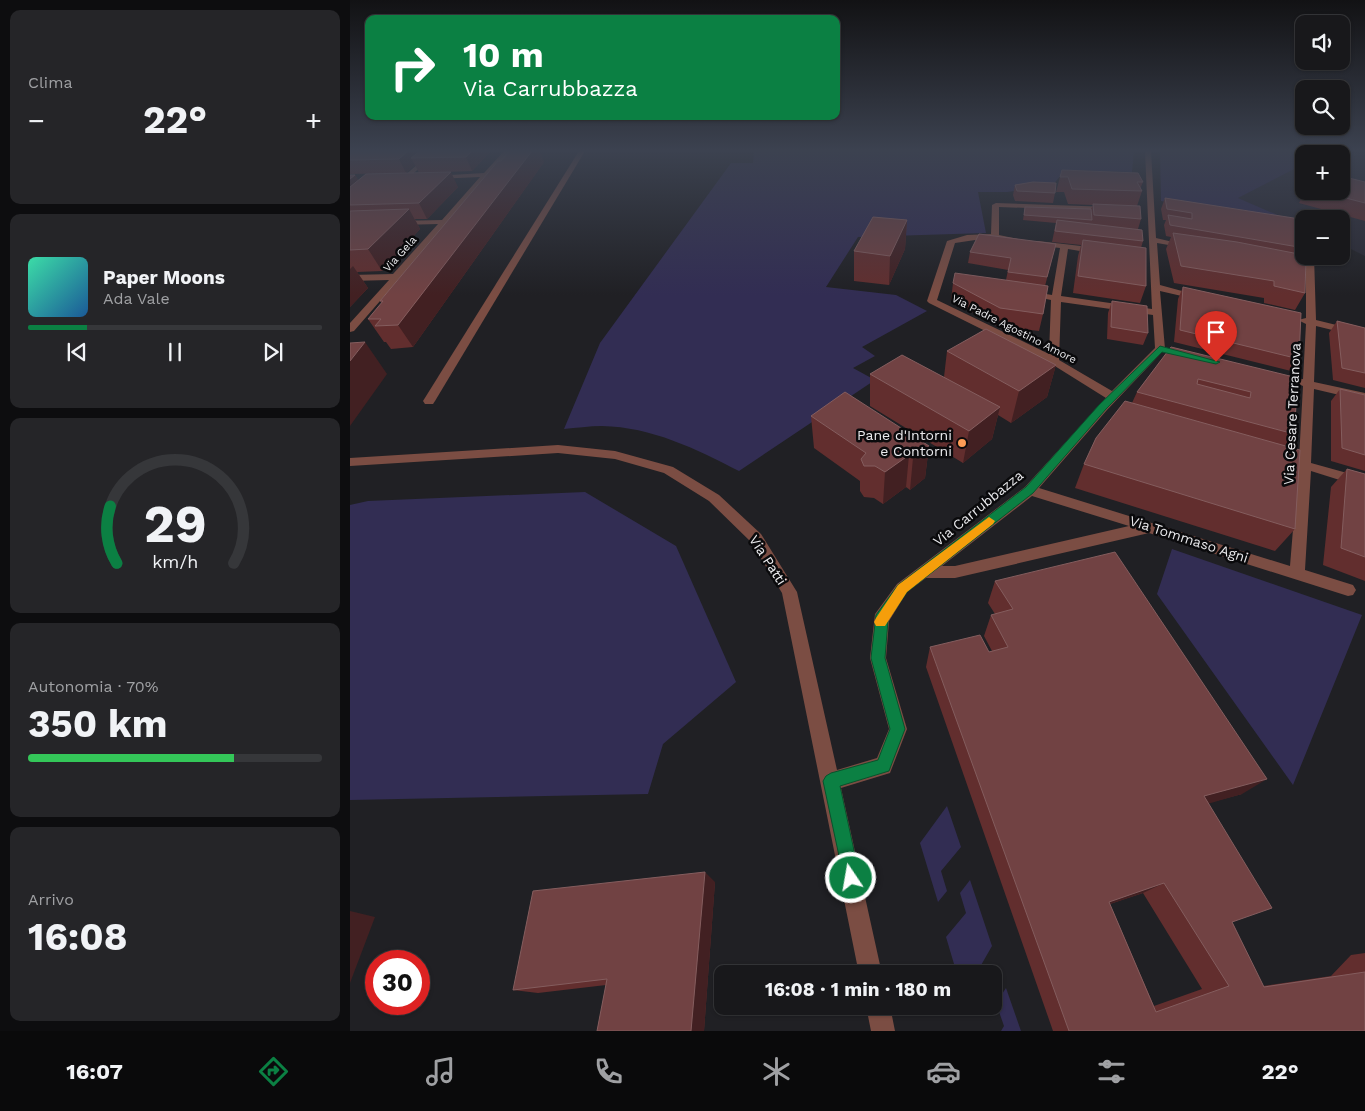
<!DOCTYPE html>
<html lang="it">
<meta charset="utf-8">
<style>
body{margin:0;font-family:"Work Sans",sans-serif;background:#252528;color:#f1f3f6;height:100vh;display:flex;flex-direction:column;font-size:19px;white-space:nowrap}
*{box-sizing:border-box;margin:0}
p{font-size:16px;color:#9fa0a3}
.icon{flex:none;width:28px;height:28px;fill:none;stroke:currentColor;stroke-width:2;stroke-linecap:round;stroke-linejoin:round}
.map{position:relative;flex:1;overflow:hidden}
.drawer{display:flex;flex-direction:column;gap:10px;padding:10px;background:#0d0d0f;width:350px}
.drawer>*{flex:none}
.top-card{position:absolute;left:15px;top:15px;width:475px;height:105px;border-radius:10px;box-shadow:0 1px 4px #0004,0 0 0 1px #36373a;background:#0b8043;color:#fff;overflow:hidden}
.controls{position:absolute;left:945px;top:15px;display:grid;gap:10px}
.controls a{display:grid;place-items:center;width:55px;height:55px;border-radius:10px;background:#18181b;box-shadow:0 1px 4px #0004,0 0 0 1px #36373a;font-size:25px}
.speed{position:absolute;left:15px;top:950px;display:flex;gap:10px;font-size:25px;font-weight:700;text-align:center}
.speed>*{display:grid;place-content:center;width:65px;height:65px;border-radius:50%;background:#18181b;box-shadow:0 1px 4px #0004,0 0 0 1px #36373a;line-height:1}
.speed .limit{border:8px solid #d22;background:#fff;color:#111}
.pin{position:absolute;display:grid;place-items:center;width:42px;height:42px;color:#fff;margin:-51px -21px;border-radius:50% 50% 50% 0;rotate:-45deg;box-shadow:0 0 5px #0007}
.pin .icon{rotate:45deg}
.me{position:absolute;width:55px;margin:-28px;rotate:348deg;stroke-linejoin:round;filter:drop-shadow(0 0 4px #0008)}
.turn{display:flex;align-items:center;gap:18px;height:105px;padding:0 15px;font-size:22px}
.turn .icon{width:65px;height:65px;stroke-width:2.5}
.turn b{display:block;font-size:35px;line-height:42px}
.big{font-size:38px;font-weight:700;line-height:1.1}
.drawer .card{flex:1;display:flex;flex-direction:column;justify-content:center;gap:8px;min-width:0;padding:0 18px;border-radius:10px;background:#252528}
.drawer .dial{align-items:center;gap:0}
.dial svg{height:130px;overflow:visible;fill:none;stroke:#36373a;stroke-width:7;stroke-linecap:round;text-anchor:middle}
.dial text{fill:#f1f3f6;stroke:none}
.song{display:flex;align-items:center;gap:15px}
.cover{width:60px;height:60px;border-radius:8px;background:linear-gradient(135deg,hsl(160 70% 55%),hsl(210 70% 35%))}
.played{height:5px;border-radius:2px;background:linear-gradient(90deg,#0b8043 20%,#36373a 20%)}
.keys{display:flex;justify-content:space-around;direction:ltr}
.heat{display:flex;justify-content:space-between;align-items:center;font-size:28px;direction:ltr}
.charge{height:8px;border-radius:4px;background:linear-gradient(90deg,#34c759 70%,#36373a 0)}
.trip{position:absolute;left:364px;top:965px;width:288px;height:50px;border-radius:10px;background:#18181b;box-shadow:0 1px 4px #0004,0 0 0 1px #36373a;font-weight:700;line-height:50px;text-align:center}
.menu{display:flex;height:80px;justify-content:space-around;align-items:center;background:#0a0a0b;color:#9fa0a3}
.menu .icon{width:35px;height:35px}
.menu .current{color:#0b8043}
.menu b{font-size:22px;color:#f1f3f6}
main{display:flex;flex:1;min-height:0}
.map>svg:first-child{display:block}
.built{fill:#292832}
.green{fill:#322d53}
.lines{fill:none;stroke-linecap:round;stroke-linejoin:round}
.service{fill:#7b4d43;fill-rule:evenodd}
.minor{fill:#7b4d43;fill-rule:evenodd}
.wall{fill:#622e2e;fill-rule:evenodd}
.shaded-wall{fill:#422022}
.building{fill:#714243;stroke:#845d5e;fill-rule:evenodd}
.route{fill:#0b8043;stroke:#07532c}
.slow{fill:#f59e0b}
.poi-dot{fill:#fd9c56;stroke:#0a0a0c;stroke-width:2}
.labels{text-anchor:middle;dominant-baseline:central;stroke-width:5;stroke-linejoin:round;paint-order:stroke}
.far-street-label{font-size:11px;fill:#eaeaed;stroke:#0a0a0c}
.street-label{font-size:14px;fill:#eaeaed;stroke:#0a0a0c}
.poi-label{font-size:14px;fill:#eaeaed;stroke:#0a0a0c;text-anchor:end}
</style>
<main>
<section class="drawer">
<div class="card"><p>Clima</p>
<div class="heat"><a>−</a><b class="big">22°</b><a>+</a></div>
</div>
<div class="card">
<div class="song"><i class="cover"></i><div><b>Paper Moons</b><p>Ada Vale</p></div></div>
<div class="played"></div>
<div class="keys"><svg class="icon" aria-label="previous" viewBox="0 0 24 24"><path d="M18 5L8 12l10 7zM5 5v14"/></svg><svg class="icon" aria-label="pause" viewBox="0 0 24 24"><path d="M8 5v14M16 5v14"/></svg><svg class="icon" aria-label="next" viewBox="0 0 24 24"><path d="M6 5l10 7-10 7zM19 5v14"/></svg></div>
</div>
<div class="card dial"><svg viewBox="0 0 100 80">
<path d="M14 69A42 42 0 1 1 86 69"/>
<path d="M14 69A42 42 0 0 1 10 34" stroke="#0b8043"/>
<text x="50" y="56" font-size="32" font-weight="700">29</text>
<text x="50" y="72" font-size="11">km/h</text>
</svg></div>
<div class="card"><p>Autonomia · 70%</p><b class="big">350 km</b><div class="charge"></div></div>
<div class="card"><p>Arrivo</p><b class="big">16:08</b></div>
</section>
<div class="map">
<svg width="1015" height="1031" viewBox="0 0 1015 1031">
<rect width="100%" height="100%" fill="#202024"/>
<path class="built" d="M990 151H1015V256L991 244V219H954V227L887 198 954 164V191H991V154H976Z"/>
<path class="green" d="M404 151H784L782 172 715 170 702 186 657 192H628L636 233 508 237 476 287 546 295 577 311 512 347 525 356 503 368 525 380 389 471C346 449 302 427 252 426 239 426 226 428 214 429L250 343 381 163H403Z
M810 151H990L976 154H954V164L888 198 946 223 811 201Z
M235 492 326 546 386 682 313 744 298 794 0 800V505L18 501Z
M822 549 1012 615 943 785 807 594Z
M597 806 611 847 591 871 597 891 588 902 570 843Z
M620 880 642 946 626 974H607L596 937 616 913 610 893Z
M656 988 671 1031H651L654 1026 646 1003Z"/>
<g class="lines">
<path class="service" d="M229 151H235L85 401 83 404H75L73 401Z"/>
<path class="minor" d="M154 151H160L4 331 0 332V323L39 280 0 281V275L43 274 88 224 50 225H47V221L92 220 130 177 85 179 83 176 134 173Z
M795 151H801L806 238 840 246 836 248 807 243 810 285 854 297 849 300 810 291 815 349 757 410 689 488 940 566 948 468 942 463 944 460 949 459 953 386 944 382 946 380 953 379 956 324 948 320 956 318V256H964L966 320 1015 332V338L966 326 964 382 1015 393V401L964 389 961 463 1015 478V488L961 471 955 570 1003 585 1006 590 1003 595 998 596 799 533 605 578H576L557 592 539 621 536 658 557 729 540 773 491 788 532 974H509L432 593 401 542 359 501 314 473 265 459 208 453 0 466V458L208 445 265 451 323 467 369 495 411 534 447 592 487 770 527 758 539 729 520 658 525 614 547 584 675 487 756 398 700 363 579 303 577 301 597 241 617 235 641 234 642 205 646 203 761 207 762 209 758 211 649 207V235L668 239 664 241 632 239 605 243 587 300 699 354 701 300 673 294 678 291 702 295 710 248 685 245 684 243 688 241 748 248 752 251 748 254 718 249 711 296 802 309ZM711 302 803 315 805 348 762 391 709 360ZM682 496 779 526 605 566H592Z
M77 156 82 157 57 179H53V177Z
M934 223 954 230V235L931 227V223Z
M516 1006H540L545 1031H521Z"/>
</g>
<path class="wall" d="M0 151H141L122 171 69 173 65 165 56 173 0 174Z
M194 162 63 347 41 349 36 342H34L18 319 32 303 30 301Z
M0 175H5L8 180 108 187 77 219H65L70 229 32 271 7 272 18 288 0 307Z
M710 177 793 182 790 189 792 191 787 206 791 219 788 229 793 241 791 248 796 286 790 303 723 293 728 256 731 245 702 242 706 223 673 220 675 207 741 209 743 205 718 204 714 192H706Z
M1015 182V221L949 203 955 191H991Z
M665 185 705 193 703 203 665 201 663 195Z
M815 198 954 248 950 254 955 293 945 310 914 303V298L824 283 816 249 821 237 816 236 814 225 816 220H813L811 209Z
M557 220 555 249 539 285 504 281V251Z
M706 244 695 286 693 314 689 331 647 326 601 300 603 283 656 280 658 270 618 263 620 252Z
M833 287 949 359 941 371 824 342 828 299Z
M762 301 798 333 793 345 757 339 758 313Z
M987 321 1015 328V388L983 380 979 333Z
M821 347 948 378 944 434 935 446 945 529 925 551 725 488 734 464 782 403 787 392Z
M597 351 706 365 697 397 661 423 648 415 642 439 613 463 520 406V374L594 377Z
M990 389 1015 395V471L981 461V401Z
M461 416 579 446 575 478 560 490 556 487 533 504 524 498 514 497 510 491V481L464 448Z
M997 469 1015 474V581L973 565 981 487Z
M645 581 892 794 858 803 882 922 913 986 981 976 1001 955 1015 953V1031H703L576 667 580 647 639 652 642 651 634 636 641 615 645 614 638 603ZM793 893 852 989 804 1006 760 904Z
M365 882 354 1031H247L256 985 188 993 163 990Z"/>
<path class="shaded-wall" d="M58 151H78L61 158 65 165 56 173 49 159Z
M122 151H141L122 171 116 157Z
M182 151H190L194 162 63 347 48 325Z
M101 172 108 187 77 219 69 203Z
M5 175 14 189 0 201V179Z
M59 209 70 229 32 271 18 249Z
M557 220 555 249 539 285 540 256Z
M3 266 18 288 0 307V269Z
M15 342 37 374 0 426V361Z
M706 365 697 397 661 423 669 391Z
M650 407 642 439 613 463 619 431Z
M579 446 575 478 560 490 563 458Z
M559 455 556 487 533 504 535 472Z
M917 779 892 794 833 811 854 796Z
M355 872 365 882 354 1031H341Z
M814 883 793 893 742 910 759 902Z
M0 911 25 917 0 983Z"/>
<path class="building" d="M0 151H58L49 159 0 160Z
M70 151H122L116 157 61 158Z
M159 151H182L48 325 25 326 31 319H18L33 301H30L148 161H151Z
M712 170 788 173 793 182H787L792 191 722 189 718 177H710Z
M101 172 69 203 0 205V187L16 174Z
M0 175H5L0 179Z
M991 176 1015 182V203L969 191H991Z
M683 182 706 183 705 193 667 191 665 185Z
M815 198 950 219 954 248 820 225 818 215 842 219V213L817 209Z
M743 204 790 206 791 219 744 215Z
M675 207 741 209 742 220 674 215Z
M59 209 18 249 0 250V211Z
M523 217 557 220 540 256 504 251Z
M707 220 792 230 793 241 705 231Z
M823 233 887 242 954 255V256H956L955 293 924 286V281L831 266Z
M629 234 706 244 697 277 658 272 661 258 620 252Z
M733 240 796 248V286L728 276Z
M605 273 698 286 693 314 650 308 603 283Z
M833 287 951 313 949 359 830 330Z
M762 301 797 306 798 333 761 327Z
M987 321 1015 328V373L992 368Z
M636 329 706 365 669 391 597 351Z
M15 342 0 361V343Z
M821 347 948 378 944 434 787 392ZM848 379 901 392 900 398 847 384Z
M552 355 650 407 619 431 520 374Z
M990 389 1015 395V455L992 448Z
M495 392 579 446 563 458 559 455 535 472 525 466H514L511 459 516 453 461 416Z
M775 401 950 450 945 529 734 464 746 438Z
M997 469 1015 474V557L991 548Z
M765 552 917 779 854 796 922 908 882 922 914 987 1015 972V1031H719L580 647 630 635 639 652 658 647 641 615 663 609 645 581ZM814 883 879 986 806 1012 759 902Z
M355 872 341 1031H247L257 979 163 990 183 891Z"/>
<linearGradient id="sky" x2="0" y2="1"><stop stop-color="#121214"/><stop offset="0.51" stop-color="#3c4250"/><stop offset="1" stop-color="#3c4250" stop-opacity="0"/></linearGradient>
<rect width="1015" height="295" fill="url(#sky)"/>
<path class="route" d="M810 346 870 362 866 364 812 352 756 409 683 493 557 592 538 620 535 658 555 729 539 771 490 786 510 878 507 884 501 886 495 884 473 781 476 776 481 773 528 760 540 729 521 658 526 615 548 585 676 487 749 405Z"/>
<path class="slow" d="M639 517 645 521 643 524 557 592 535 626H526L524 622 526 618 548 585Z"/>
<circle class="poi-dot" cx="612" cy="443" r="5"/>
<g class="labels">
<g class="far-street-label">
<text transform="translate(50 254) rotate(-48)">Via Gela</text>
<text transform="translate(664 329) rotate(27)">Via Padre Agostino Amore</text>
</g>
<g class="street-label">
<text transform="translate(942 414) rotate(-87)">Via Cesare Terranova</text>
<text transform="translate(628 508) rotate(-39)">Via Carrubbazza</text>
<text transform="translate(839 539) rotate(18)">Via Tommaso Agni</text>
<text transform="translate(418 560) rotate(57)">Via Patti</text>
</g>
<g class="poi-label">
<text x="602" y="435">Pane d'Intorni<tspan x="602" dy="16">e Contorni</tspan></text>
</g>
</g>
</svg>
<div class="controls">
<a><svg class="icon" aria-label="sound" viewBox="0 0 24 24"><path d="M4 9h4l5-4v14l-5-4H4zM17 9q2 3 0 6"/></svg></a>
<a><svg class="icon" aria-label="search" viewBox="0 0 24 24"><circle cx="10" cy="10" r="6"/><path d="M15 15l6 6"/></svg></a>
<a>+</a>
<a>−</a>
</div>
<div class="speed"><div class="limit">30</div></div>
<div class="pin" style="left:866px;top:362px;background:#d93025"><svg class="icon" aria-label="arrive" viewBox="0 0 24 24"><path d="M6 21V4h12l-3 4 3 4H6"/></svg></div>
<svg class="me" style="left:501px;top:878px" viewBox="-20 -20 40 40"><circle r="17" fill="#0b8043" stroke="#fff" stroke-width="3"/><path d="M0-11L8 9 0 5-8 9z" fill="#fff"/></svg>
<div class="trip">16:08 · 1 min · 180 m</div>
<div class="top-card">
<div class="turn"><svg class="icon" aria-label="right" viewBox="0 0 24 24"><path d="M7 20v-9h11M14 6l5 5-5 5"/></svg><div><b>10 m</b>Via Carrubbazza</div></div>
</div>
</div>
</main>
<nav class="menu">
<b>16:07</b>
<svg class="icon current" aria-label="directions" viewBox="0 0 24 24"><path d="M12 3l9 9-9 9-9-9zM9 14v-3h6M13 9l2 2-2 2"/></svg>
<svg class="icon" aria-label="music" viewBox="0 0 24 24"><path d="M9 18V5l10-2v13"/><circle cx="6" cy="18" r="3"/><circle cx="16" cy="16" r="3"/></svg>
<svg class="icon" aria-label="phone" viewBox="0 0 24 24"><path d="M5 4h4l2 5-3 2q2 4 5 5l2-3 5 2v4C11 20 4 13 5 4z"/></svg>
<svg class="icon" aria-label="climate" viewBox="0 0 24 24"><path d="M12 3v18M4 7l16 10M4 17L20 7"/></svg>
<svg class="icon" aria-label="car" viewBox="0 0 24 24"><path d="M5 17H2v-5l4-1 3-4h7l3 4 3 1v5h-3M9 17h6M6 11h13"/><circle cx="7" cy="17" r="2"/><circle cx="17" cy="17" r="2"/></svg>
<svg class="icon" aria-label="filters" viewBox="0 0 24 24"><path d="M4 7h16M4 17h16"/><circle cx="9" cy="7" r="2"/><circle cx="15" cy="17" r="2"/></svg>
<b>22°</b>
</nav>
